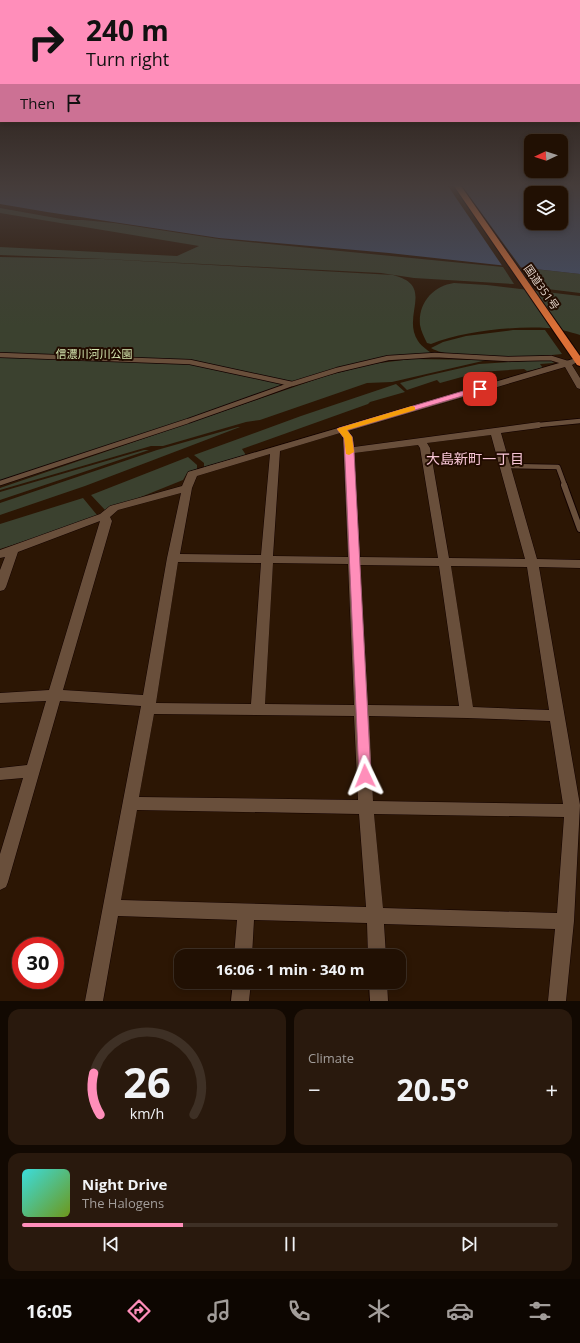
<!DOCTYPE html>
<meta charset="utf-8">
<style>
body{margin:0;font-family:"Open Sans","Noto Sans JP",sans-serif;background:#29190d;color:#f1f3f6;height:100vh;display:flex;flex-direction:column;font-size:15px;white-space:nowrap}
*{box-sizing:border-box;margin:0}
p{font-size:13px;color:#a29d9a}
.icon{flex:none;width:22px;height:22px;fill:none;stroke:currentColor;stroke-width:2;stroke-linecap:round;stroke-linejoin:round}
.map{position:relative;height:1001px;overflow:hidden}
.sheet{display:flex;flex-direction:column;gap:8px;padding:8px;background:#120902;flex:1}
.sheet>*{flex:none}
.hud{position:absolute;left:0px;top:0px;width:580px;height:122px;box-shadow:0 2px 6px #0003,0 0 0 1px #3e3025;background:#ff8eba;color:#111;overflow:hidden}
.needle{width:26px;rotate:266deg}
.buttons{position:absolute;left:524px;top:134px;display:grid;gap:8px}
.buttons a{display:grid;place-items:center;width:44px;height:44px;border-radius:8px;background:#211003;box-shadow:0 2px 6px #0003,0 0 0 1px #3e3025;font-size:20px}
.speed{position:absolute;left:12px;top:937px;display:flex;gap:8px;font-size:20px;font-weight:700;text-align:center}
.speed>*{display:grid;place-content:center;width:52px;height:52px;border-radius:50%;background:#211003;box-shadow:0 2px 6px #0003,0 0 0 1px #3e3025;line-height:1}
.speed .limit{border:6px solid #d22;background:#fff;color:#111}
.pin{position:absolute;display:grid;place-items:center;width:34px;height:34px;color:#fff;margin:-17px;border-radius:8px;box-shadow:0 2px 6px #0006}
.me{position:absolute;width:44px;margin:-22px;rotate:358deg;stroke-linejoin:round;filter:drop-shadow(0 0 3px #0008)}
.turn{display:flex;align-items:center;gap:14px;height:84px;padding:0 20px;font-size:18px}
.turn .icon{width:52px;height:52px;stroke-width:2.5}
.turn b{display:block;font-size:28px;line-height:34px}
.then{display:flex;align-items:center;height:38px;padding:0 20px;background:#0003;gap:8px;font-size:15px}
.big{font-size:30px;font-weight:700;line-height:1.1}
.sheet .tile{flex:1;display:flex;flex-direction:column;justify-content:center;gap:6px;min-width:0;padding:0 14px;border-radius:12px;background:#29190d}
.sheet .dial{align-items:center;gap:0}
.dial svg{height:104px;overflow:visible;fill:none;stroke:#3e3025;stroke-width:7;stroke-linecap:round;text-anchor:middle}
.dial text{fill:#f1f3f6;stroke:none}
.song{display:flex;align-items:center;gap:12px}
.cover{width:48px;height:48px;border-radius:6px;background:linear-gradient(135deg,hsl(180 70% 55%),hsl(80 70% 35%))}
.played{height:4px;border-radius:2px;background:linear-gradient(90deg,#ff8eba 30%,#3e3025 30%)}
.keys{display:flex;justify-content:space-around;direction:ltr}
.heat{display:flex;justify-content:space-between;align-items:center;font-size:22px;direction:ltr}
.sheet .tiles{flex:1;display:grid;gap:8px;grid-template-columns:1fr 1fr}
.tile:last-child{grid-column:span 2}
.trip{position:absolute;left:174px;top:949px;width:232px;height:40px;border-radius:12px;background:#211003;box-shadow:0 2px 6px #0003,0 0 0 1px #3e3025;font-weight:700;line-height:40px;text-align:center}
.tab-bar{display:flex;height:64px;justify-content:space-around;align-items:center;background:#0d0601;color:#a29d9a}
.tab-bar .icon{width:28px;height:28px}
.tab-bar .active{color:#ff8eba}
.tab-bar b{font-size:18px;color:#f1f3f6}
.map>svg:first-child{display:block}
.green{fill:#3b412f}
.water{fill:#44506a;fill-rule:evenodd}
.pier{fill:#2c1604}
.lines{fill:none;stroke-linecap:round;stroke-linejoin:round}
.lane-far1-casing{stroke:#130200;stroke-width:6}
.lane-casing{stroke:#130200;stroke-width:8}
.street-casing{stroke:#130200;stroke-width:1}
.highway-casing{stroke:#130200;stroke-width:2}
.lane-far1{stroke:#694f3b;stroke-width:4.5}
.lane{stroke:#694f3b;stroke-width:6}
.street{fill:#694f3b;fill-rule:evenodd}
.highway{fill:#dc7037;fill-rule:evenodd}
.route{fill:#ff8eba;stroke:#a65c79}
.slow{fill:#f59e0b}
.labels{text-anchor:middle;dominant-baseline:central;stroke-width:4;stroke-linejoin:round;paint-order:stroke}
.far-street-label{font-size:11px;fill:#dfcfc4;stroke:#220c00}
.far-park-label{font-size:11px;fill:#d6e8b0;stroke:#220c00}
.neighbourhood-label{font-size:14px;fill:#f7c5d6;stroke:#220c00}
</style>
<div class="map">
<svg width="580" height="1001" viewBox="0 0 580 1001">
<rect width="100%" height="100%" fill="#2c1604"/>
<path class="green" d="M0 208 67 220H83L114 223 219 239 503 267 514 284 414 278 381 273 105 259 0 255V247L177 256 199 246 0 213Z
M0 257 103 259 393 275C436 286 401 315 418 341 422 347 429 351 434 355L388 358 337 370 0 483Z
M525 268 580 274V293L539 288Z
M454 283 487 285 580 296V335C570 332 558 328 547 328 512 326 464 331 431 344L427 343C424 337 421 331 420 325 418 303 433 286 454 283Z
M513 330H545L562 354C536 357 451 361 431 348L443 342 466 336Z
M411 359 487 360 392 382 367 383 260 420 246 422 163 446H151L0 490V488L326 376 372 364Z
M527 361H552L554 363 540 364 543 368 527 371 524 369 480 372 440 383 437 380 407 390 400 383 426 376 479 364Z
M396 384 405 392 370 402 368 404 242 449 246 455 204 469V463L194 455 301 416Z
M238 427H240L85 486 0 515V503L157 450Z
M144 450H149L0 500V492Z
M188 457 197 465V470L187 473 183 480 106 511 91 495Z
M83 498 97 515 62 529 0 549V524Z"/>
<path class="water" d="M0 186H580V274L389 253 219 238 47 212 0 204ZM531 193H561V223H531Z"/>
<path class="pier" d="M448 186H462L522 269 503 267Z"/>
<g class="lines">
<g class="lane-far1-casing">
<path id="lane-far1" d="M0 355 190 362 292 384
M539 425 580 421
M506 466 558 467 565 486
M0 483 188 421 292 384 337 370 388 358 435 355 508 359 551 358 567 363"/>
</g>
<g class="lane-casing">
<path id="lane" d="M564 485 580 529"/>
</g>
<g class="street-casing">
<path id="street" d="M573 359 577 362 572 365 580 378V389L577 388 565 367 348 431 353 437 354 447 539 422 544 425 539 428 501 433 537 559 580 560V568L539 567 580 805 574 921 566 1001H548L555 929 384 924 386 956H368L367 923 254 920 252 956H234L237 920 118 916 103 1001H85L141 706 60 701 8 882 6 887 0 890V854L23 778 0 780V768L27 765 46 701 0 703V693L49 690 100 521 18 552 6 587 4 590 0 591V570L5 557 0 558V550L100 514 110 506 182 486 188 472ZM340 433 343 437 348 557 273 556 280 451ZM491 435 525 559 449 558 430 448 427 443ZM418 445 420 448 438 558 360 557 354 453ZM270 454 261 555 180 554 192 488 197 476ZM181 493 167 558 143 695 63 690 112 521 110 517 118 510ZM178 562 261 563 251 704 156 703ZM273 563 348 564 354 705 265 704ZM360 565 439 566 459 706 368 705ZM451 566 527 567 549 710 473 707ZM154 714 354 716 358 800 139 797ZM369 716 467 718 550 721 563 804 373 801ZM137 810 359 814 366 907 121 900ZM374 814 564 817 557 913 383 908Z
M233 982H251L249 1001H231Z
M369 982H387L388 1001H370Z"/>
</g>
<g class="highway-casing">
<path id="highway" d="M454 186H461L580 356V366L577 365Z"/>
</g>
<use href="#lane-far1" class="lane-far1"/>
<use href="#lane" class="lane"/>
<use href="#street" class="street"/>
<use href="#highway" class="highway"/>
</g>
<linearGradient id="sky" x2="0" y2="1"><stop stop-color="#180c02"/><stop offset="0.57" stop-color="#453c3a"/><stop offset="1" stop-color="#453c3a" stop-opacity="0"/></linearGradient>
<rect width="580" height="326" fill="url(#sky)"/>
<path class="route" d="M480 386 483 387V390L347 430 352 437 354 451 371 776 369 779 365 781 360 779 359 776 344 438 337 429 339 428Z"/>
<path class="slow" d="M412 406 415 407V410L347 430 352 437 354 452 349 455 346 454 344 438 337 429 339 428Z"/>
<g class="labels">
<g class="far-street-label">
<text transform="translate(542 287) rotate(55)">国道351号</text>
</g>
<g class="far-park-label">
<text x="94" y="353">信濃川河川公園</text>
</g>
<g class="neighbourhood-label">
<text x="475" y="458">大島新町一丁目</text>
</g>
</g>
</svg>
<div class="buttons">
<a><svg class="needle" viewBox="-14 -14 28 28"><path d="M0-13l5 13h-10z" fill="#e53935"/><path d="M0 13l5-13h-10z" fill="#a29d9a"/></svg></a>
<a><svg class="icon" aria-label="layers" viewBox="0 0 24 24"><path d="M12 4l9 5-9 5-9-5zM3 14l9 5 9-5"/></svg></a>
</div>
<div class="speed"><div class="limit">30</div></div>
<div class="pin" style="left:480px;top:389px;background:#d93025"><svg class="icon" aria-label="arrive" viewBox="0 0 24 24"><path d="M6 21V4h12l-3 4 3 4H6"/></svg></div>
<svg class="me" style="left:365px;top:776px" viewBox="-20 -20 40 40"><path d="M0-17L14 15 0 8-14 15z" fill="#ff8eba" stroke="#fff" stroke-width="4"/></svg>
<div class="trip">16:06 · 1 min · 340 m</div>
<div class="hud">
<div class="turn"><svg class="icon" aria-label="right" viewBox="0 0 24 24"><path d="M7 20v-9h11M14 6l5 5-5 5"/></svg><div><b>240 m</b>Turn right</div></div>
<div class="then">Then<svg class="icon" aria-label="arrive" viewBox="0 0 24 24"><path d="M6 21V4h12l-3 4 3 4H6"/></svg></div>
</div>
</div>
<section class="sheet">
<div class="tiles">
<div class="tile dial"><svg viewBox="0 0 100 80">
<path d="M14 69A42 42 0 1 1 86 69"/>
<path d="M14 69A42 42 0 0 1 9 37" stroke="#ff8eba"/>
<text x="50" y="56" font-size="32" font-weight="700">26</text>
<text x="50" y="72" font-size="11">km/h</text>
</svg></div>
<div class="tile"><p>Climate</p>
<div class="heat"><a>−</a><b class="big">20.5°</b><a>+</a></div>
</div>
<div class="tile">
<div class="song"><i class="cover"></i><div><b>Night Drive</b><p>The Halogens</p></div></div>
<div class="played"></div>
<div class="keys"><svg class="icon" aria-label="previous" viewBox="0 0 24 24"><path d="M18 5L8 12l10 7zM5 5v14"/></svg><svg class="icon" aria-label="pause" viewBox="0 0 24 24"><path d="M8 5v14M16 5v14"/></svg><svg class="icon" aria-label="next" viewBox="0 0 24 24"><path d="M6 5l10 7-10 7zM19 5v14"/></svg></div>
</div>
</div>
</section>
<nav class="tab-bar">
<b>16:05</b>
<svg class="icon active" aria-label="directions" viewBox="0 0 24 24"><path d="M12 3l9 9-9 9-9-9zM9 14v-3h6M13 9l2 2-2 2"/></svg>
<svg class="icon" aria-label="music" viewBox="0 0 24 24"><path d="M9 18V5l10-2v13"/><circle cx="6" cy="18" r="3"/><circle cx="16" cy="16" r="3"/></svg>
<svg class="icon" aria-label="phone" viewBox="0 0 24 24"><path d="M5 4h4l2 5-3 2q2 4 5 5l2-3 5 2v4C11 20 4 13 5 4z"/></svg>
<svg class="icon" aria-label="climate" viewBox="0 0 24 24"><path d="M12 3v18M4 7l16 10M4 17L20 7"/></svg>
<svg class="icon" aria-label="car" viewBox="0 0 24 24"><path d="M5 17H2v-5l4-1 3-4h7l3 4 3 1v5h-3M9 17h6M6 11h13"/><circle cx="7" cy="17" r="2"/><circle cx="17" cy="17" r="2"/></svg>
<svg class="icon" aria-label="filters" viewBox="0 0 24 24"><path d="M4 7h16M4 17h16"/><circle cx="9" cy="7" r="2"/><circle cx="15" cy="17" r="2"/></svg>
</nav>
